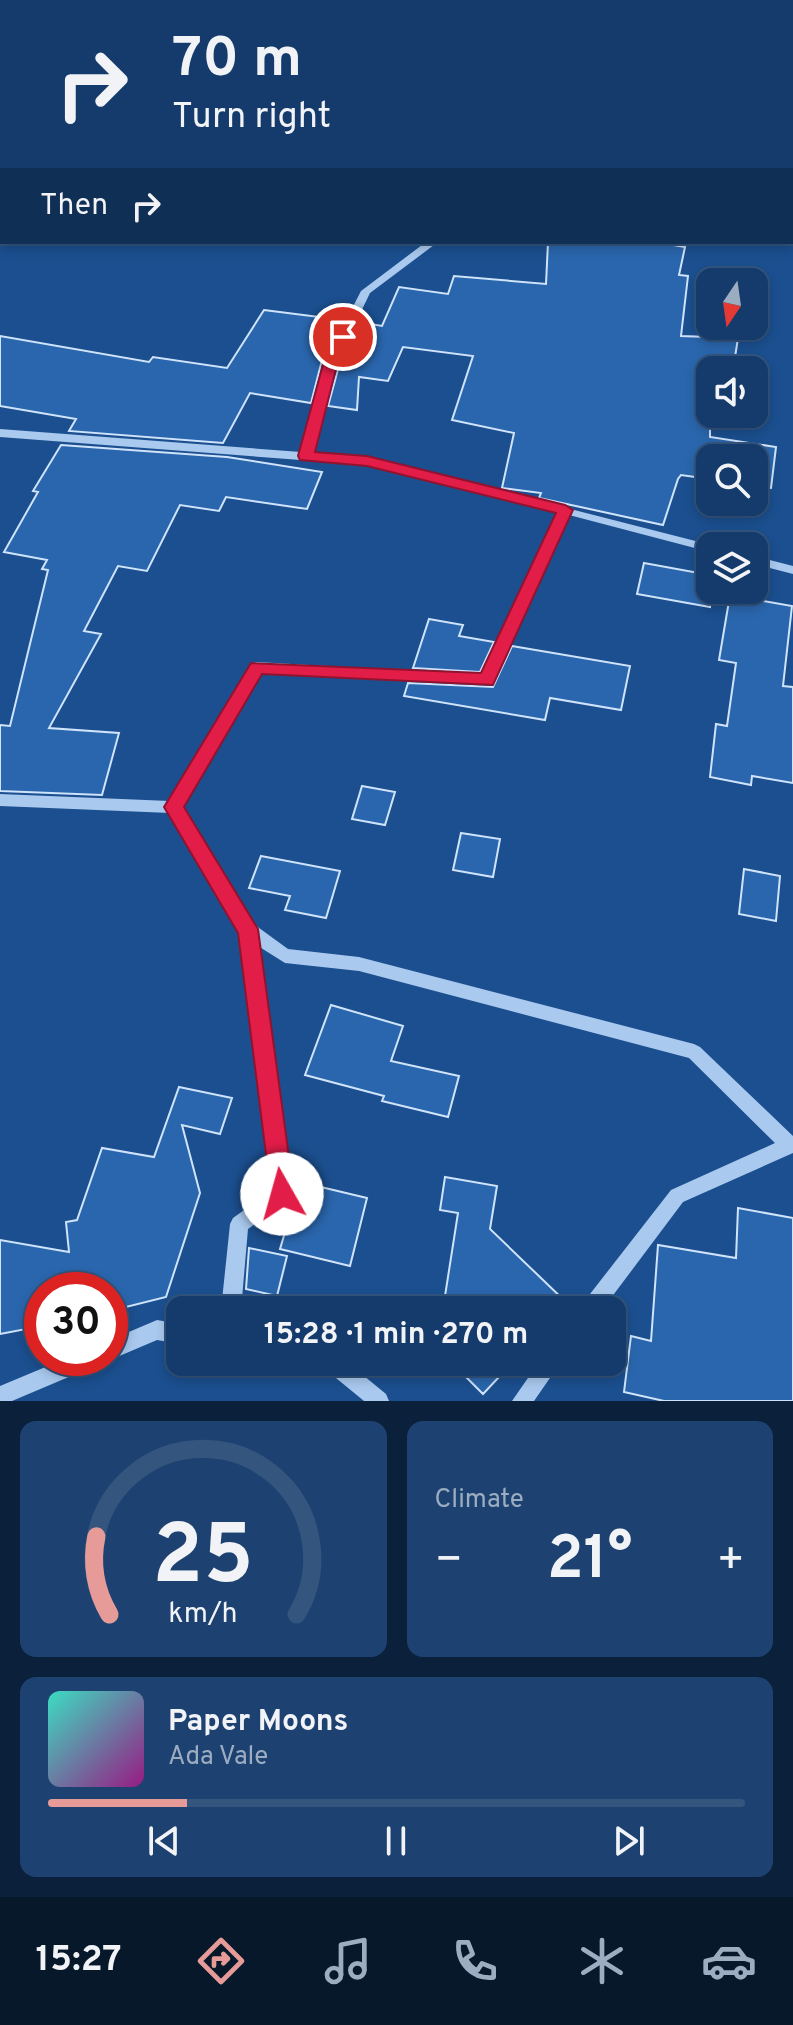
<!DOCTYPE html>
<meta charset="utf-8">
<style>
body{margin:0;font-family:Overpass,sans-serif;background:#1d4271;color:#f1f3f6;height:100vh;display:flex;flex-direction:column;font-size:30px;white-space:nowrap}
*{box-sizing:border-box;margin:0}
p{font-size:26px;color:#9dadc1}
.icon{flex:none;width:44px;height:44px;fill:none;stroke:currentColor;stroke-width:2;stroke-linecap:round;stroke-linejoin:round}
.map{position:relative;height:1401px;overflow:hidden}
.side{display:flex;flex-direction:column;gap:20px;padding:20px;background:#0b203b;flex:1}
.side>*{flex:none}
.hud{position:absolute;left:0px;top:0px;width:794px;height:244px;box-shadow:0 4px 12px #0003,0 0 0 2px #33557e;background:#143b6b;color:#f1f3f6;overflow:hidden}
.needle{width:52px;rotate:193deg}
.tools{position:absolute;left:696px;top:268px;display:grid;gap:16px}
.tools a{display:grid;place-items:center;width:72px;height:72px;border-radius:16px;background:#143b6b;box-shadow:0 4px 12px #0003,0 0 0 2px #33557e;font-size:40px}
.speed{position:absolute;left:24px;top:1272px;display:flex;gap:16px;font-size:40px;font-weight:700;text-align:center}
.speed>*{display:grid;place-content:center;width:104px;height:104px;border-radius:50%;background:#143b6b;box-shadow:0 4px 12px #0003,0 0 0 2px #33557e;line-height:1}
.speed .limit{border:12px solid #d22;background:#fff;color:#111}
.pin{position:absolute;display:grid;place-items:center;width:68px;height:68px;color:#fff;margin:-34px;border:4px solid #fff;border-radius:50%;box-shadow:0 2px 8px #0007}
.me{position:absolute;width:88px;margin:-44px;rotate:353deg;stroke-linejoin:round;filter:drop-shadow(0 0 6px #0008)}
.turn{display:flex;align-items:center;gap:28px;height:168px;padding:0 40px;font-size:36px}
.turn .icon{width:104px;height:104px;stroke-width:2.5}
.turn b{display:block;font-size:56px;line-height:68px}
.then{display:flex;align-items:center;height:76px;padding:0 40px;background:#0003;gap:16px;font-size:30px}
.big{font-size:60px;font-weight:700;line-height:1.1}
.side .card{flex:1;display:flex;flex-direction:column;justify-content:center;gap:12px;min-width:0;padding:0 28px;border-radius:16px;background:#1d4271}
.side .dial{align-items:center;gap:0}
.dial svg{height:208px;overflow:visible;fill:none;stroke:#33557e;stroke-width:7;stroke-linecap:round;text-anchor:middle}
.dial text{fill:#f1f3f6;stroke:none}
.song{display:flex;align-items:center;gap:24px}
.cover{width:96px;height:96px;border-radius:12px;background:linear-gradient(135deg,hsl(170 70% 55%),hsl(310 70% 35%))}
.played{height:8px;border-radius:4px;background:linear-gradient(90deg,#e69b98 20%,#33557e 20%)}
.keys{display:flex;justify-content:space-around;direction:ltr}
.heat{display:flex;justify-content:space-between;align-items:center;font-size:44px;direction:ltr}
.side .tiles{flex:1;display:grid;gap:20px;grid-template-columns:1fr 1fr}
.card:last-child{grid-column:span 2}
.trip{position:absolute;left:166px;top:1296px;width:460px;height:80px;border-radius:16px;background:#143b6b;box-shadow:0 4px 12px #0003,0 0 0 2px #33557e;font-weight:700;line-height:80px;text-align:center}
.menu{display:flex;height:128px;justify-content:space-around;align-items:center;background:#08182b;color:#9dadc1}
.menu .icon{width:56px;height:56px}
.menu .current{color:#e69b98}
.menu b{font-size:36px;color:#f1f3f6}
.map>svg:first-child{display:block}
.building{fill:#2a66ad;stroke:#cfe3fa;stroke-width:2}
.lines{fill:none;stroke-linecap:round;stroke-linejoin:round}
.minor{fill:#a9c9ee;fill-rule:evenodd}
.route{fill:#e11d48;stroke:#92132f;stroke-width:2}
</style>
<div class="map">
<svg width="793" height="1401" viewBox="0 0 793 1401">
<rect width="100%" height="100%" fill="#1b4f8f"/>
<path class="building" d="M548 242H674L673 245 685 247 679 275 688 276 681 336 738 338 733 370H710V437L776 447 771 488 754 486V458H710V479L681 475 678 479 663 525 539 498 541 493 502 488 514 433 452 420 473 356 403 347 388 381 359 377 357 410 328 406 340 362 359 322 382 326 399 287 448 294 454 276 546 284Z
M264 310 343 320 322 360 311 403 250 393 223 443 69 431 76 419 0 406V336L149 362 153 357 227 368Z
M61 445 227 457 322 472 307 509 226 497 219 511 180 505 147 571 118 566 84 631 101 634 49 728 119 733 102 795 0 791V725L10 726 48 570 42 569 47 560 4 552 38 492 33 491Z
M644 563 710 575V607L637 594Z
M730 595 792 606 783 686 793 687V783L752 776 751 785 710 777 716 724 727 726 736 663 719 660Z
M429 619 463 625 459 636 494 642 480 672 413 668Z
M512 646 630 666 621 710 550 698 545 720 404 696 408 683 493 687Z
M362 786 395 792 385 825 352 819Z
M461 833 500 839 493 877 453 870Z
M261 856 340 871 326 918 285 910 290 896 249 888Z
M744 869 780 876 776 921 739 914Z
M331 1005 403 1026 391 1061 459 1076 448 1117 382 1101 384 1096 305 1075Z
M179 1087 232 1098 220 1134 182 1125 200 1193 166 1297 110 1311V1290H42V1326L0 1334V1240L69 1252 66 1222 77 1220 102 1148 154 1157Z
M445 1177 497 1186 490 1229 568 1304 562 1310H474L480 1304 445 1296 458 1213 440 1210Z
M300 1182 367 1198 350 1266 280 1249Z
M738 1208 793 1218V1401H664L624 1392 631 1336 651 1341 658 1245 736 1258Z
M249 1248 287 1256 277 1296 246 1289Z
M451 1362H513L483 1394Z"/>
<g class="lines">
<path class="minor" d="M465 0H474L476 2H467Z
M792 192H793V199H792Z
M426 242H438L370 293 337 361 313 453 367 457 715 546H710V552L569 515 491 684 261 672 182 807 248 920 288 949 359 957 694 1044 700 1047 793 1136V1153L683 1202 602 1310H580L583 1303 671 1190 775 1143 689 1058 359 971 285 963 258 946 291 1194 288 1200 248 1229 241 1310H221L230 1224 233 1218 272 1190 241 933 236 930 170 813 0 806V794L170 801 252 663 257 662 482 675 558 512 367 465 0 437V429L301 452 325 361 361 291Z
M754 556 793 566V574L754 564Z
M157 1320 180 1324V1344L157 1340 110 1360 106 1358H110V1340Z
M67 1358H100L97 1365 12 1401H0V1386Z
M322 1362H347L386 1394 389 1401H364L325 1369Z
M539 1362H561L534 1401H512Z"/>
</g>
<path class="route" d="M338 334 350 337 338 361 315 452 367 456 565 505 573 510 493 685 262 674 184 807 258 929 294 1194 291 1202 282 1206 274 1202 271 1194 238 933 164 807 251 663 481 673 556 513 367 466 300 460 298 456 324 361Z"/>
</svg>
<div class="tools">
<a><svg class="needle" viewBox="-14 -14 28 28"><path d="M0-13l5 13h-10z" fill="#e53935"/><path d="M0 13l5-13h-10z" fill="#9dadc1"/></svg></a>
<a><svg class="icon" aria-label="sound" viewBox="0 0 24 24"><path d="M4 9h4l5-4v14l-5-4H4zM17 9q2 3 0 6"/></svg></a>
<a><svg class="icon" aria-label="search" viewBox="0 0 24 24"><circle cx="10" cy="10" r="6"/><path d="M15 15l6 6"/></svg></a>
<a><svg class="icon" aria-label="layers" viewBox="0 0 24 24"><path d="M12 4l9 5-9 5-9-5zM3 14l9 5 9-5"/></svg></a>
</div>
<div class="speed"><div class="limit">30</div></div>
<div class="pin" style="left:343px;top:337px;background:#d93025"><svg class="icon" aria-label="arrive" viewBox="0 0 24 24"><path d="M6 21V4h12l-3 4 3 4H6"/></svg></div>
<svg class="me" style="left:282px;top:1194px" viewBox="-20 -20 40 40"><circle r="19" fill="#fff"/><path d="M0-13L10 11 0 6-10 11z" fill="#e11d48"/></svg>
<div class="trip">15:28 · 1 min · 270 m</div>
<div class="hud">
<div class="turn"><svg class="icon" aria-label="right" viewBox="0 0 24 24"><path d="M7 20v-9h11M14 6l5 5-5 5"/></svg><div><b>70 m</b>Turn right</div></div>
<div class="then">Then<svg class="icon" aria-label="right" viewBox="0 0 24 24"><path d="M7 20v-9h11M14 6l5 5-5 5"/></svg></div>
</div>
</div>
<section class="side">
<div class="tiles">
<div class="card dial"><svg viewBox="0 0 100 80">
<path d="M14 69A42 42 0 1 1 86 69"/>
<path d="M14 69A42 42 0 0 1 9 39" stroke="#e69b98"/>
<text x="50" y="56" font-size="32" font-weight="700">25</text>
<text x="50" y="72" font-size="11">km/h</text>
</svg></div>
<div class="card"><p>Climate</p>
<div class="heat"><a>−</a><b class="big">21°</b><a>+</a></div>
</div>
<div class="card">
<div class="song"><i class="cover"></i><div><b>Paper Moons</b><p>Ada Vale</p></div></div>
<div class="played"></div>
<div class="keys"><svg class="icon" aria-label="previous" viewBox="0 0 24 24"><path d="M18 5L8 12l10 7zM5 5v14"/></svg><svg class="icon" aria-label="pause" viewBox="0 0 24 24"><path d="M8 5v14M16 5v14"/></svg><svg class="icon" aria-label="next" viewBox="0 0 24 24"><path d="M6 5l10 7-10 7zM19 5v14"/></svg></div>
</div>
</div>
</section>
<nav class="menu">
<b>15:27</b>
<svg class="icon current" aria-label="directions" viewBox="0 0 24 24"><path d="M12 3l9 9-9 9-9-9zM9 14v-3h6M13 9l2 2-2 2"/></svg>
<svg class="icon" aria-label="music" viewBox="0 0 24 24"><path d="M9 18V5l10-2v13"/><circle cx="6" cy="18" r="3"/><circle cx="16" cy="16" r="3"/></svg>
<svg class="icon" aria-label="phone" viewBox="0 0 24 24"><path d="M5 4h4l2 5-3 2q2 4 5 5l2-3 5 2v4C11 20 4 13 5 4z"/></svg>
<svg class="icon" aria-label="climate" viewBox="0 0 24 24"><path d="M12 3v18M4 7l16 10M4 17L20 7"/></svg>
<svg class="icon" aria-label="car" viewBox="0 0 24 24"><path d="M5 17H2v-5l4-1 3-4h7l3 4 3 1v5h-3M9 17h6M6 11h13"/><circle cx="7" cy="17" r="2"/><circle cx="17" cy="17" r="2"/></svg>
</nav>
